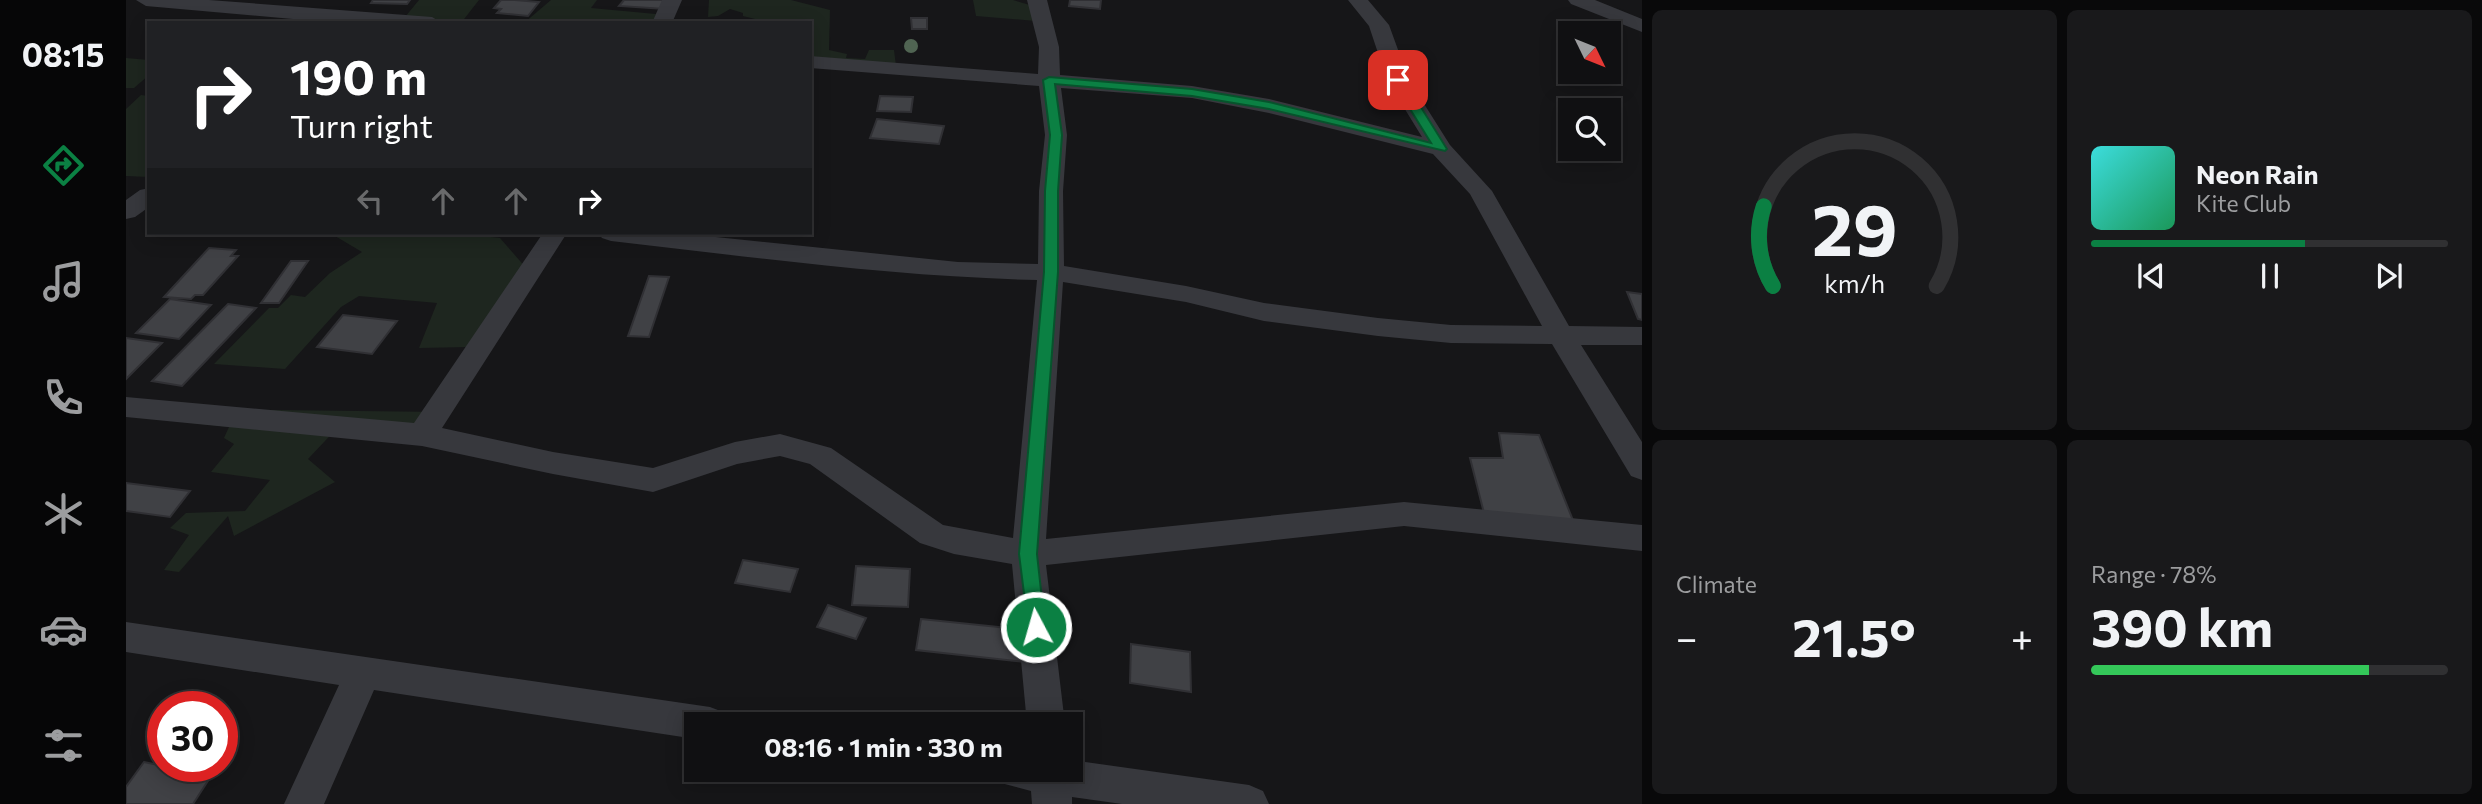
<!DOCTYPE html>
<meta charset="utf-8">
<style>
body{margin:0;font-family:Commissioner,sans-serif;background:#19191b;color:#f1f3f6;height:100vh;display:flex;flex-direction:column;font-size:26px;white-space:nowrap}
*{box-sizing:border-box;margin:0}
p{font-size:23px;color:#9c9d9f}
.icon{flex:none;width:38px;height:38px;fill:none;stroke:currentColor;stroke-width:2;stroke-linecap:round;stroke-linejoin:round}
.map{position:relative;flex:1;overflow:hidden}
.drawer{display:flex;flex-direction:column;gap:10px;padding:10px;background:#09090a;width:840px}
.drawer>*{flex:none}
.hud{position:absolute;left:21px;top:21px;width:665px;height:214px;border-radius:0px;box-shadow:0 4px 18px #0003,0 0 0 2px #303032;background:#202124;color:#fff;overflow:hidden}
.needle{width:46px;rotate:133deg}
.tools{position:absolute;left:1432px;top:21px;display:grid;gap:14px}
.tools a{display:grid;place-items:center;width:63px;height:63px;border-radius:0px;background:#101012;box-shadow:0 4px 18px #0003,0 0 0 2px #303032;font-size:35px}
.speed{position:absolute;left:21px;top:691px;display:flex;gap:14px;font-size:35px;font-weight:700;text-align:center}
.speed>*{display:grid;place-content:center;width:91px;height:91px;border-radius:50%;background:#101012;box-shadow:0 4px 18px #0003,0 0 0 2px #303032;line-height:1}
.speed .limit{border:10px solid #d22;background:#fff;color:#111}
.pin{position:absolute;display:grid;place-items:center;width:60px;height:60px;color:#fff;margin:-30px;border-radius:14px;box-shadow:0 4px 10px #0006}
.me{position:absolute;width:77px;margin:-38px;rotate:354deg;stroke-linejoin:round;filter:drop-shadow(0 0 5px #0008)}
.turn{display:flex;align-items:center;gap:24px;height:147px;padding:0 28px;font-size:32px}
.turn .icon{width:91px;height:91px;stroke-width:2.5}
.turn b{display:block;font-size:49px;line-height:60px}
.lanes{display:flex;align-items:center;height:66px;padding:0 28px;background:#0003;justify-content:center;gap:35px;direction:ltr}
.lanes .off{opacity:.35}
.big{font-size:52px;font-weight:700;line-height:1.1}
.drawer .card{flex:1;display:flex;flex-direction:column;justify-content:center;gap:10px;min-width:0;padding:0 24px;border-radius:10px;background:#19191b}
.drawer .dial{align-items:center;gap:0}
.dial svg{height:182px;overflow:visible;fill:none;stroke:#303032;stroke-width:7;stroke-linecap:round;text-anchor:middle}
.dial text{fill:#f1f3f6;stroke:none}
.song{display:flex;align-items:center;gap:21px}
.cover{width:84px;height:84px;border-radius:10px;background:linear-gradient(135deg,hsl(180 70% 55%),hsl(150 70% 35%))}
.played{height:7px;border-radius:4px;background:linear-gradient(90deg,#0b8043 60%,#303032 60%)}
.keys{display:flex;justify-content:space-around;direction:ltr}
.heat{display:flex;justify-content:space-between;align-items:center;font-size:38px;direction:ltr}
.charge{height:10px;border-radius:5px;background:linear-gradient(90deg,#34c759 78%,#303032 0)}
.drawer .tiles{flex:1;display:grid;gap:10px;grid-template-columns:repeat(2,1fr)}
.trip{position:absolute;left:558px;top:712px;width:399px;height:70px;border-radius:0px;background:#101012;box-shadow:0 4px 18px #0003,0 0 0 2px #303032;font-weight:700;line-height:70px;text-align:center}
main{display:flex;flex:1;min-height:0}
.dock{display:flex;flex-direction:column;width:126px;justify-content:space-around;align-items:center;background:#060607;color:#9c9d9f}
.dock .icon{width:49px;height:49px}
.dock .current{color:#0b8043}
.dock b{font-size:32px;color:#f1f3f6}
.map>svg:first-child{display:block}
.green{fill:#1e261f}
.building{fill:#404145;stroke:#303034;stroke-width:2}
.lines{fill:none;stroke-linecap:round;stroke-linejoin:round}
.minor{fill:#37383d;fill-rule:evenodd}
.tree{fill:#506452}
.route{fill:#0b8043;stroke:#07532c;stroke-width:2}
</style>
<main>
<nav class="dock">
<b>08:15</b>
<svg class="icon current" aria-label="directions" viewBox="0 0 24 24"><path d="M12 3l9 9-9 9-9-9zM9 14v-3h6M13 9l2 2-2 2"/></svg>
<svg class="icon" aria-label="music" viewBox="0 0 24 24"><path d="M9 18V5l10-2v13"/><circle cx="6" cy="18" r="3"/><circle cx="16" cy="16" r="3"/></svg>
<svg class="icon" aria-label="phone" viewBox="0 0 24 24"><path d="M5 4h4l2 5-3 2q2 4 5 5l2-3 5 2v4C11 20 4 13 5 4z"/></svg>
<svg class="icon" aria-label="climate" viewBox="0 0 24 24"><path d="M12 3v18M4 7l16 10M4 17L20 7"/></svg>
<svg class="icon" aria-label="car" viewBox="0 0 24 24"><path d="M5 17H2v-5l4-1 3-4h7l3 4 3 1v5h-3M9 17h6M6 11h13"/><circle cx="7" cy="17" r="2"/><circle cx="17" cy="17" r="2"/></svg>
<svg class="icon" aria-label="filters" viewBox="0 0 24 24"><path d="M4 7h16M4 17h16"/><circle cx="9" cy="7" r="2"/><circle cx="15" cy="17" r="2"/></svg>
</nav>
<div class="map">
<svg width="1516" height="804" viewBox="0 0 1516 804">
<rect width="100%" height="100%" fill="#161618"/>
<path class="green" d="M293 0H353L335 23 279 17Z
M425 0H471L465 8 530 14 528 23H398Z
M583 0H665L704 10 703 50 721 54 720 58 739 59 743 50H768L770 66 684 60V23H623L629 19 617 16V13L604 9 592 16 582 17Z
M847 0H887L907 6 910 21 850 16Z
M0 58 23 60V75L8 88H0Z
M15 95 23 96V177L0 176V109Z
M204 233H328L374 238 401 269 343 347 293 348 311 303 233 296 215 307 159 369 88 364 143 308H152L165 295 179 297 204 273 236 252Z
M64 409 317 412 297 427 215 424 182 459 209 482 108 536 102 516 53 572 38 570 63 535 44 528 60 513 119 511 144 480 85 472 108 444 98 438 103 427 56 422Z"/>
<path class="building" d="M247 0H284L281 4 245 3Z
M375 0H389L413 2 402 16 371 13 375 9 368 8Z
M498 0H545L539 9 493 6Z
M944 0H975L974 9 943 6Z
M785 18H801V29H786Z
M754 96 787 97 785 112 751 111Z
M751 119 818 126 813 144 744 138Z
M83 248 110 250 105 256H112L77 295H69L65 299 38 297Z
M165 261H182L153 303H135Z
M523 276 543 277 523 337 502 336Z
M1501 292 1516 294V320L1512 319Z
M44 299 85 305 53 339 10 333Z
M102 304 130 308 56 386 26 381Z
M217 315 271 321 246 354 191 347Z
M0 338 36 343 0 379Z
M1373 433 1413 435 1450 528 1360 521 1344 458H1377Z
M0 483 64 491 44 517 0 511Z
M617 560 672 569 664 592 609 583Z
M730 566 784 569 782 607 726 605Z
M702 605 740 618 730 639 691 627Z
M795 619 901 630 898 662 790 650Z
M1005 644 1064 652 1065 692 1004 683Z
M18 762 37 766 87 773 67 804H0V787Z"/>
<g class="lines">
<path class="minor" d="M10 0H83L306 17 316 23H211L20 6Z
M536 0H556L546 23H526Z
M901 0H921L933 47 934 75 1066 86 1143 99 1296 137 1261 80 1243 26 1222 0H1242L1263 25 1283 80 1324 145 1366 191 1443 326 1516 327V345H1455L1516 442V480L1505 476 1426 344 1325 343 1252 336 1138 321 1060 302 937 282 920 539 1278 502 1516 525V551L1278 526 920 565 939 724H901L886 564 828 554 794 543 684 464 654 456 611 464 527 492 427 474 296 446 0 417V397L288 423 417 233H441L316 428 427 452 527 468 609 442 654 434 705 448 817 525 887 538 911 280C768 277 627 257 485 241L476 238 472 233H551L832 262 912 264 913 191 919 135 913 86 684 68V56L912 74 913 47ZM935 88 1066 98 1143 113 1307 154 1344 194 1416 326 1325 325 1252 318 1138 303 1060 286 938 266 937 191 941 135Z
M1442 0H1469L1516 19V32L1445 4Z
M23 188V207L9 217 0 219V200L14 190Z
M0 622 584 707 597 712 603 724H570V739L248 690 198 804H158L213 685 0 652Z
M945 760 1123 785 1137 791 1143 804H996L946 797V804H906L905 791 875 783 869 770H945Z"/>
</g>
<circle class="tree" cx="785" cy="46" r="7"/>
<path class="route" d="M1272 76 1278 80 1321 149 1319 151 1143 109 1066 96 929 84 936 135 932 191V272L911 554 919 627 916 633 910 635 903 633 893 554 918 272 919 191 924 135 917 80 923 77 1066 89 1143 102 1305 143 1266 80Z"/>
</svg>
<div class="tools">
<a><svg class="needle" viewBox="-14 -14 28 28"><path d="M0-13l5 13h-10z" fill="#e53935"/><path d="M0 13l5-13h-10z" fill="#9c9d9f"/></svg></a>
<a><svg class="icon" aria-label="search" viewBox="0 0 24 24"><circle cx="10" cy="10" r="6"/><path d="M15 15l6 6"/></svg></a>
</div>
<div class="speed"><div class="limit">30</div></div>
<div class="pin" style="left:1272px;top:80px;background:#d93025"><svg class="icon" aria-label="arrive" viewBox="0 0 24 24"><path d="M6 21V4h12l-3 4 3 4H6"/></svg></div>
<svg class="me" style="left:910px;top:627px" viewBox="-20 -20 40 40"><circle r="17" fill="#0b8043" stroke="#fff" stroke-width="3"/><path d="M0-11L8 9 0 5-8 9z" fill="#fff"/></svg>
<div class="trip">08:16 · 1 min · 330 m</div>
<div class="hud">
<div class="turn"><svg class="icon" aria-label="right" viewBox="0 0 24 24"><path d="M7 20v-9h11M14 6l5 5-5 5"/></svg><div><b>190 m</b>Turn right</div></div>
<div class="lanes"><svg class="icon off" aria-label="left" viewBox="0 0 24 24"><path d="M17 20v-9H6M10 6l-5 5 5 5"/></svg><svg class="icon off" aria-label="ahead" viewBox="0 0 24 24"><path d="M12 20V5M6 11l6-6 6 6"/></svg><svg class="icon off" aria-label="ahead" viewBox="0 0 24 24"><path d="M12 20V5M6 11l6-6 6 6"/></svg><svg class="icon" aria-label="right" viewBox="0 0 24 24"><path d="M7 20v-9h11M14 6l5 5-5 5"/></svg></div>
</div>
</div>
<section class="drawer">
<div class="tiles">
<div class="card dial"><svg viewBox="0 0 100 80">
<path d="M14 69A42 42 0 1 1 86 69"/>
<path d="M14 69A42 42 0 0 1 10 34" stroke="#0b8043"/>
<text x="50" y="56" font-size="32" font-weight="700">29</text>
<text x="50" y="72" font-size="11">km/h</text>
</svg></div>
<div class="card">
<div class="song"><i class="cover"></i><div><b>Neon Rain</b><p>Kite Club</p></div></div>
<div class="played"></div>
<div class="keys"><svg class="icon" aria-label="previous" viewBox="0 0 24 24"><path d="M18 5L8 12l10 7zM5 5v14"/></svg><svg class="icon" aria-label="pause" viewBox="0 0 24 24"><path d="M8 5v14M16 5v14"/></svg><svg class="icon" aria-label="next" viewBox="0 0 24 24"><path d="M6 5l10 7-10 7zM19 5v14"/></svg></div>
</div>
<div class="card"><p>Climate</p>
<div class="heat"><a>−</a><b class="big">21.5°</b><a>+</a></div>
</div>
<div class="card"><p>Range · 78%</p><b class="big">390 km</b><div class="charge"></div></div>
</div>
</section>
</main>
